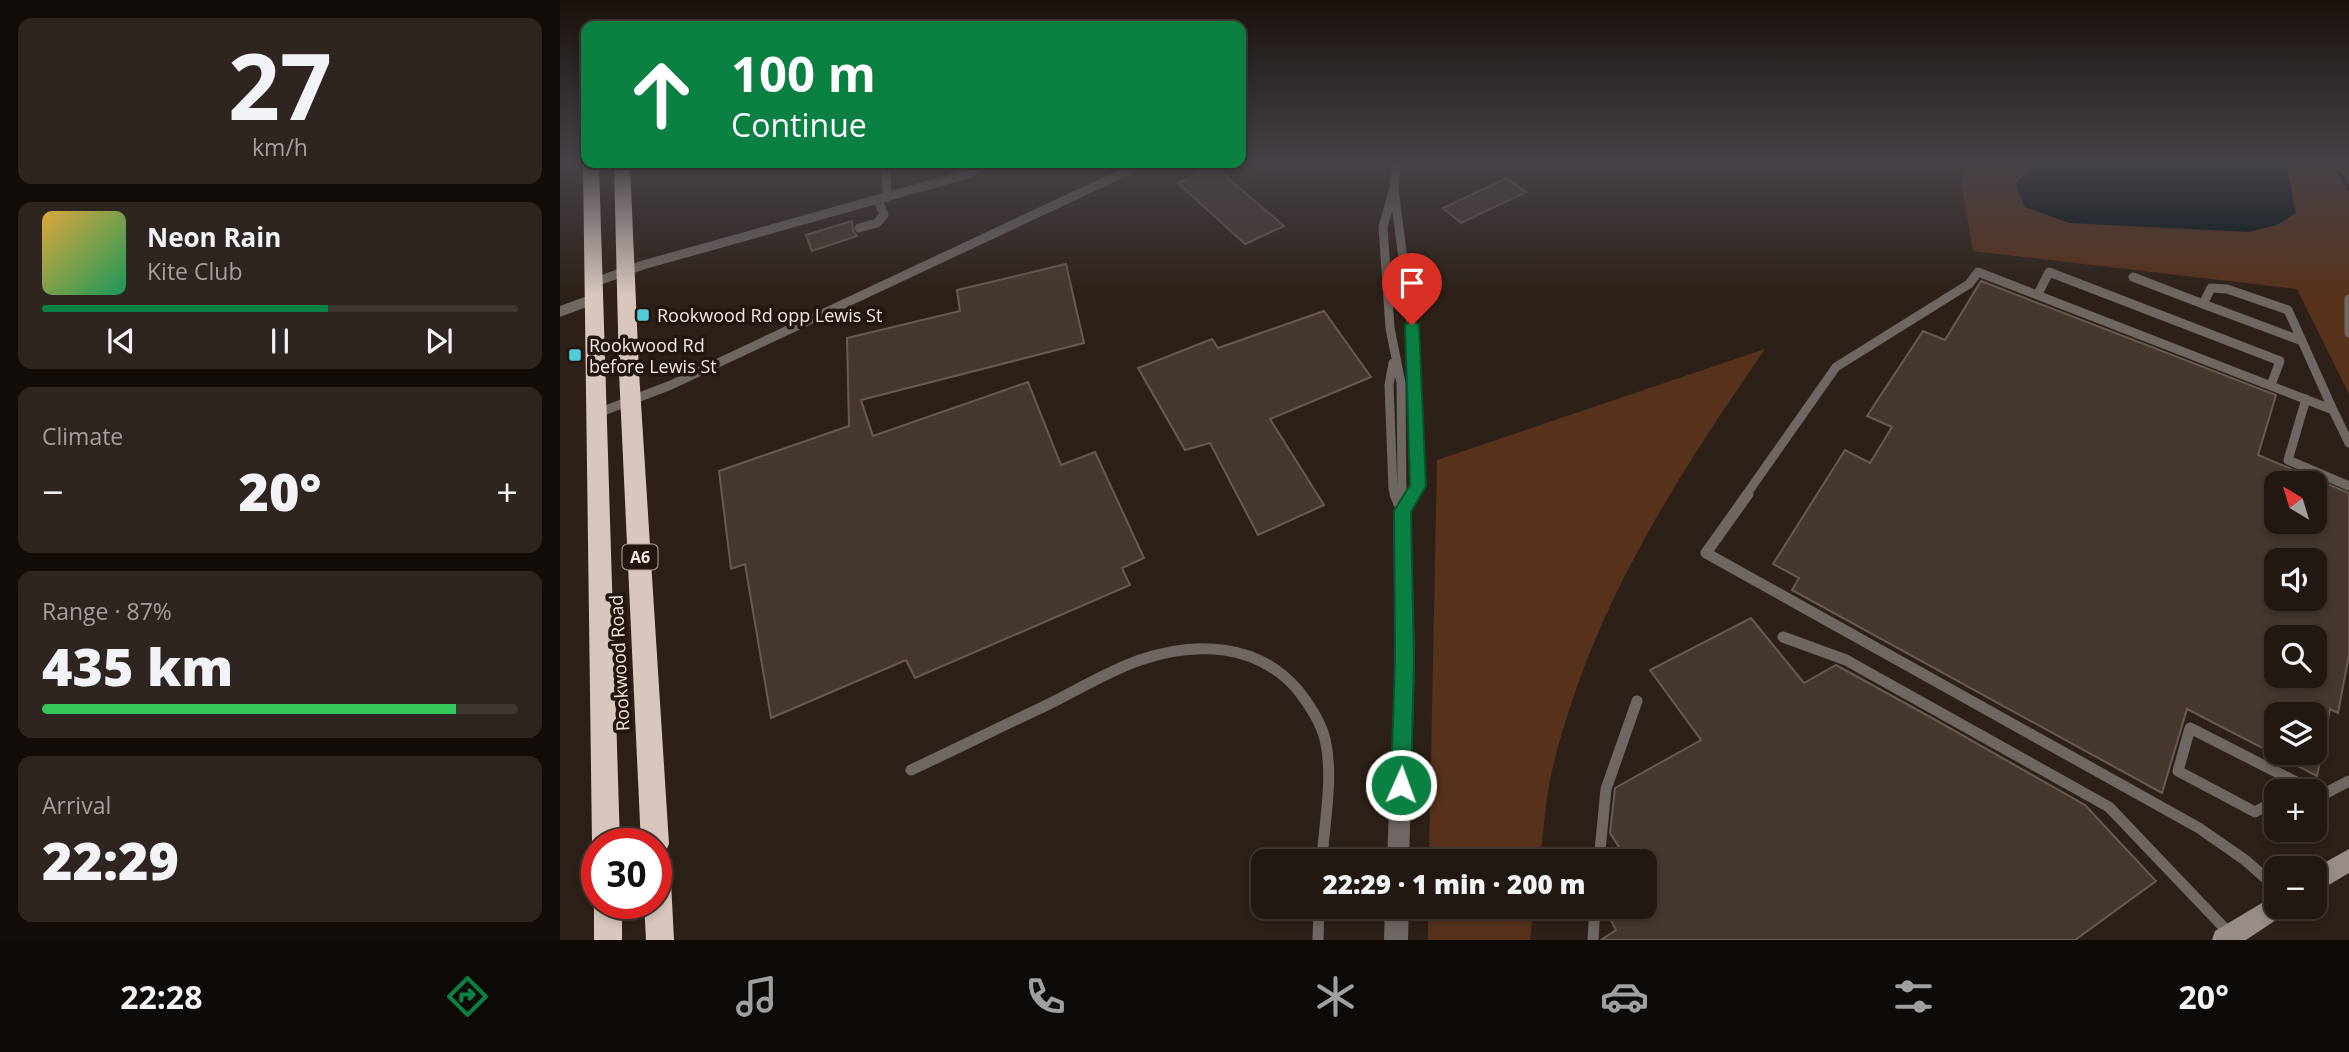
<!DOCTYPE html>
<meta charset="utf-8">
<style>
body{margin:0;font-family:"Open Sans",sans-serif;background:#2e2520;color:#f1f3f6;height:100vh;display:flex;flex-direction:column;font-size:26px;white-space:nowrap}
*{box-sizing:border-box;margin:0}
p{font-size:23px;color:#a2a09f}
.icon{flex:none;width:38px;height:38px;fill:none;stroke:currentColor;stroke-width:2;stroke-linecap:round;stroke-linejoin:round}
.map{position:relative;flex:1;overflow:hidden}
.side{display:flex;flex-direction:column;gap:18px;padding:18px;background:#130d0a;width:560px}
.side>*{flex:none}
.guide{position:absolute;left:21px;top:21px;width:665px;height:147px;border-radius:14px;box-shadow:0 4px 10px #0003,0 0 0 2px #3f3732;background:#0b8043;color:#fff;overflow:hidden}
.needle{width:46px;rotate:322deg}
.tools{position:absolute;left:1704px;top:471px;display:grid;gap:14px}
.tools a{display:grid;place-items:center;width:63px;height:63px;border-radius:14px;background:#221812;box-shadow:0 4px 10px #0003,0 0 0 2px #3f3732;font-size:35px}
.speed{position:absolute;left:21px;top:828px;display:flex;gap:14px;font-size:35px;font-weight:700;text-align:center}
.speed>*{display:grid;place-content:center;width:91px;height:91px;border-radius:50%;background:#221812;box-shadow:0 4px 10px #0003,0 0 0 2px #3f3732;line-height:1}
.speed .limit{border:10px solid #d22;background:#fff;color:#111}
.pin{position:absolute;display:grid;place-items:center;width:60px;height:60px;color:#fff;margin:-72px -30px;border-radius:50% 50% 50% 0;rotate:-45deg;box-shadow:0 0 7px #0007}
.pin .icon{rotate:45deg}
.me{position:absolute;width:77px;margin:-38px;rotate:2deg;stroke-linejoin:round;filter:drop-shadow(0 0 5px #0008)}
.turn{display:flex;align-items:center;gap:24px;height:147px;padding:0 35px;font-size:32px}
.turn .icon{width:91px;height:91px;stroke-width:2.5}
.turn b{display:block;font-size:49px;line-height:60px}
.big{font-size:52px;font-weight:800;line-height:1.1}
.side .card{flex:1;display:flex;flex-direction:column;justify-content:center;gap:10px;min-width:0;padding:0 24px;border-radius:14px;background:#2e2520}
.side .dial{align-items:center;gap:0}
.dial b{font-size:91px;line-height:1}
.song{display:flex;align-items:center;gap:21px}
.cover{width:84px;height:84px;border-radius:10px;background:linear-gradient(135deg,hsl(40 70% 55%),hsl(150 70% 35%))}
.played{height:7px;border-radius:4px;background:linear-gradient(90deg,#0b8043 60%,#3f3732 60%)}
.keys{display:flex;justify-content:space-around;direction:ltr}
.heat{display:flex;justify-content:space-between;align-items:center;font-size:38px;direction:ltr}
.charge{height:10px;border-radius:5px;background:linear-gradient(90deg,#34c759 87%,#3f3732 0)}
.trip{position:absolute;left:691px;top:849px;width:406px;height:70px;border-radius:14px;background:#221812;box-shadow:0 4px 10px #0003,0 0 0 2px #3f3732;font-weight:800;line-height:70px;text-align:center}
.tab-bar{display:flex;height:112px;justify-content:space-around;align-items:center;background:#0e0a07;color:#a2a09f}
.tab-bar .icon{width:49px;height:49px}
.tab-bar .selected{color:#0b8043}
.tab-bar b{font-size:32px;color:#f1f3f6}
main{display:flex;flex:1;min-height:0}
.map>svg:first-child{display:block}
.green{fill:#58321b}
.water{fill:#001215}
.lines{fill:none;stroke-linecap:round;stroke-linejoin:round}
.stream{stroke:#001215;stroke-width:4.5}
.building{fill:#46382f;stroke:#6a5a51;stroke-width:2;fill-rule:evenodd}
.lane-far1{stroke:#6e6763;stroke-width:9}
.lane{stroke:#6e6763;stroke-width:11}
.street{fill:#6e6763;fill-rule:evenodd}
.secondary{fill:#998e87;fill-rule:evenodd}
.highway{fill:#d9c7bd;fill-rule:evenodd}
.route{fill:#0b8043;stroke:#07532c;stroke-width:2}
.poi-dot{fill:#52cbd8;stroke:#23160f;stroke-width:2.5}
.labels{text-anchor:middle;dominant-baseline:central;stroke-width:7;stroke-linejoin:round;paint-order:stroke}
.shield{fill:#23160f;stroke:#b3a8a3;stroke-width:2}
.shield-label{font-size:16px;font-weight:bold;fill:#f1e7e2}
.poi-label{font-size:18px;fill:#f1e7e2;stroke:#23160f;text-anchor:start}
.street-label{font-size:18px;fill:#f1e7e2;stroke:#23160f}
</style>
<main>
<section class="side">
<div class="card dial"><b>27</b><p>km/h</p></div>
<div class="card">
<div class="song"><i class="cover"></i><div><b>Neon Rain</b><p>Kite Club</p></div></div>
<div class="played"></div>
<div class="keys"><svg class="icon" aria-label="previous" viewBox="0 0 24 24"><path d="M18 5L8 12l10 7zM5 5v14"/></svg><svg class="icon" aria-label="pause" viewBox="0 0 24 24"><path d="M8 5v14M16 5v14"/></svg><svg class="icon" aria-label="next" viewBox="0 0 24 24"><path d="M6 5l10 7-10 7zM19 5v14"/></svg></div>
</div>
<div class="card"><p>Climate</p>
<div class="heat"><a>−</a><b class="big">20°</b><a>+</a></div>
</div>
<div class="card"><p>Range · 87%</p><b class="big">435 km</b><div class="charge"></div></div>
<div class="card"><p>Arrival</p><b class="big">22:29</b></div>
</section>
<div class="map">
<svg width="1789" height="940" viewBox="0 0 1789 940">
<rect width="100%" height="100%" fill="#2d2018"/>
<path class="green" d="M1408 164 1789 165V394L1737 289 1413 251 1401 182Z
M1205 349C1113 483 1030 611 992 771 985 800 984 831 980 861H869L877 460Z
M868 907H974L970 940H868Z"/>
<path class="water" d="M1474 164 1727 165 1736 213 1717 225 1689 232 1509 223 1465 207 1455 184Z"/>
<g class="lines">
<path class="stream" d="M1773 164 1789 188"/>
</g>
<path class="building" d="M655 167 724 226 685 244 618 183Z
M947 178 966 192 901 223 883 208Z
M292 221 293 231 297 236 252 251 246 235Z
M506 264 524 343 301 400 313 436 468 382 501 465 535 452 584 558 562 568 570 585 355 678 346 660 211 718 185 564 171 569 159 471 289 426 287 338 400 311 397 290Z
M1421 281 1716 395 1698 455 1789 493V655L1778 713 1770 709 1762 750H1755V714H1717V752H1762L1757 776 1627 709 1602 793 1232 590 1239 578 1213 564 1285 450 1310 463 1332 427 1307 416 1363 331 1385 340ZM1717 483H1755V522H1717ZM1717 560H1755V598H1717ZM1717 637H1755V676H1717Z
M764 311 811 377 710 419 764 505 698 535 650 443 625 450 578 368 652 339 658 348Z
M1191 618 1244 683 1276 665 1372 718 1525 805 1596 881 1515 940H1041L1056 930 1043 906H1085V861H1068L1050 833 1055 788 1141 740 1090 670Z"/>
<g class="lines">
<path class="lane-far1" d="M326 164 327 198
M836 164 834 189 854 345 858 486 852 495
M833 192 823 227 830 328 841 383 842 495
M299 228 317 223 324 215 318 200
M1573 277 1643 304
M35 282 83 265 408 174 426 164
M1651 288 1667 289 1728 310 1742 341 1643 304Z
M1478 294 1489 272 1720 361 1711 385
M1789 299V333
M1742 341 1773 410
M833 363 829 385 833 489 836 495
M1746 399 1728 460 1789 486
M38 413 111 385 582 164
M1186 495 1276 367 1409 284 1418 272 1773 410 1789 443"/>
<path class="lane" d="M835 494 839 504
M842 494V510
M1188 494 1146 553 1639 828 1685 860 1717 888
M842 511 853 494
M1223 637 1286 660 1549 807 1671 935
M351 770C396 749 440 727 485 706 516 691 548 671 580 660 635 641 697 643 737 689 749 704 760 720 765 739 774 778 764 822 762 861
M1755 792 1762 795 1789 781
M1717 800 1695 812 1618 771 1630 728 1742 785 1732 791
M1039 861 1046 789 1077 701
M758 940 759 906
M1033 940 1035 906"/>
<path class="street" d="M35 293 43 298 40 302 0 317V306Z
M842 504 848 506 851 511 855 659 849 861H827L835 659 833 511 836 506Z
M825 906H849L848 940H824Z"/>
<path class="secondary" d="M1789 849V873L1755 893V868Z
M1717 894V906H1729L1725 914 1686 940H1652L1655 931Z"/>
<path class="highway" d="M23 164H39L60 844H37V854L32 844Z
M54 164H70L79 372 109 844 105 853 110 863 114 940H86L84 903H96V844H81L59 372Z
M37 896V903H62V940H34V903Z"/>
</g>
<linearGradient id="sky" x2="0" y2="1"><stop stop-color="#19120d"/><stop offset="0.55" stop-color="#464248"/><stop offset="1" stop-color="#464248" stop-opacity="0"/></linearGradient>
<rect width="1789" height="296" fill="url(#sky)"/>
<path class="route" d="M852 320 859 325 866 486 851 512 854 659 851 785 848 792 841 795 833 792 831 785 835 659 834 511 850 485 845 325Z"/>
<g class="poi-dot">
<rect x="76" y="308" width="14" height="14" rx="3.5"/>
<rect x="8" y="348" width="14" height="14" rx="3.5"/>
</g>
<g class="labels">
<rect class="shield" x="62.5" y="544.5" width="35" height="25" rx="5"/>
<g class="shield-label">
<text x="80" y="557">A6</text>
</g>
<g class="poi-label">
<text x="97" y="315">Rookwood Rd opp Lewis St</text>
<text x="29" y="345">Rookwood Rd<tspan x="29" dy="21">before Lewis St</tspan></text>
</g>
<g class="street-label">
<text transform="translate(59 663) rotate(-93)">Rookwood Road</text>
</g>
</g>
</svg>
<div class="tools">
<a><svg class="needle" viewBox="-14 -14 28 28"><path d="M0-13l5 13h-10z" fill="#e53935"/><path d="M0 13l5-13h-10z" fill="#a2a09f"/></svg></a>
<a><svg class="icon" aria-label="sound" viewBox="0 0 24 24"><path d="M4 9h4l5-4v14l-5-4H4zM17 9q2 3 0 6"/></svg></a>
<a><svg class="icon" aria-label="search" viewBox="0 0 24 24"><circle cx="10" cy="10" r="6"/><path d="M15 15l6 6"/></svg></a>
<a><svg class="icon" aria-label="layers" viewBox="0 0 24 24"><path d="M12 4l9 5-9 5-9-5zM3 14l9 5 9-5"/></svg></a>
<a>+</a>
<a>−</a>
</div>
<div class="speed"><div class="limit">30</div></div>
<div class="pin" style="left:852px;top:325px;background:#d93025"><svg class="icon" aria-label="arrive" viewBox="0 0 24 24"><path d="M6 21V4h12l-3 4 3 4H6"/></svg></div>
<svg class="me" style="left:841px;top:785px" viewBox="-20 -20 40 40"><circle r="17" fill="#0b8043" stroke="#fff" stroke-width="3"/><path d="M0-11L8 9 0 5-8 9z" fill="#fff"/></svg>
<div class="trip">22:29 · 1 min · 200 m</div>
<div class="guide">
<div class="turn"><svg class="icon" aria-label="ahead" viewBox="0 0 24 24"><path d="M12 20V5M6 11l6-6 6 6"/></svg><div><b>100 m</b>Continue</div></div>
</div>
</div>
</main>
<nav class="tab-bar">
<b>22:28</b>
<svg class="icon selected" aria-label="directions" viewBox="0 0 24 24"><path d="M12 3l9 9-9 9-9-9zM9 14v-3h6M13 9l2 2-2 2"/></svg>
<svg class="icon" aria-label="music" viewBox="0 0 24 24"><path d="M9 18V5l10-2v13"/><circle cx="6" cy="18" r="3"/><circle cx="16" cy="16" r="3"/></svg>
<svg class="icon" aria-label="phone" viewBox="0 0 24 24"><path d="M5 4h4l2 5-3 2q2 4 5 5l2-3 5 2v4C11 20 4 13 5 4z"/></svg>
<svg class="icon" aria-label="climate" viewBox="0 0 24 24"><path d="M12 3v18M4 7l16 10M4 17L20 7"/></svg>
<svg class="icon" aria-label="car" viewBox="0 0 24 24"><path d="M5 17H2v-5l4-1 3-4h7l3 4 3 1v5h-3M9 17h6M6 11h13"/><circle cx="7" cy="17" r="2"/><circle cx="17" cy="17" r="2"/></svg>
<svg class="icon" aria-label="filters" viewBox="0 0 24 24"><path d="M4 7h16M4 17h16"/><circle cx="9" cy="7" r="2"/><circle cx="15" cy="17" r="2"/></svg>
<b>20°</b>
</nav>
